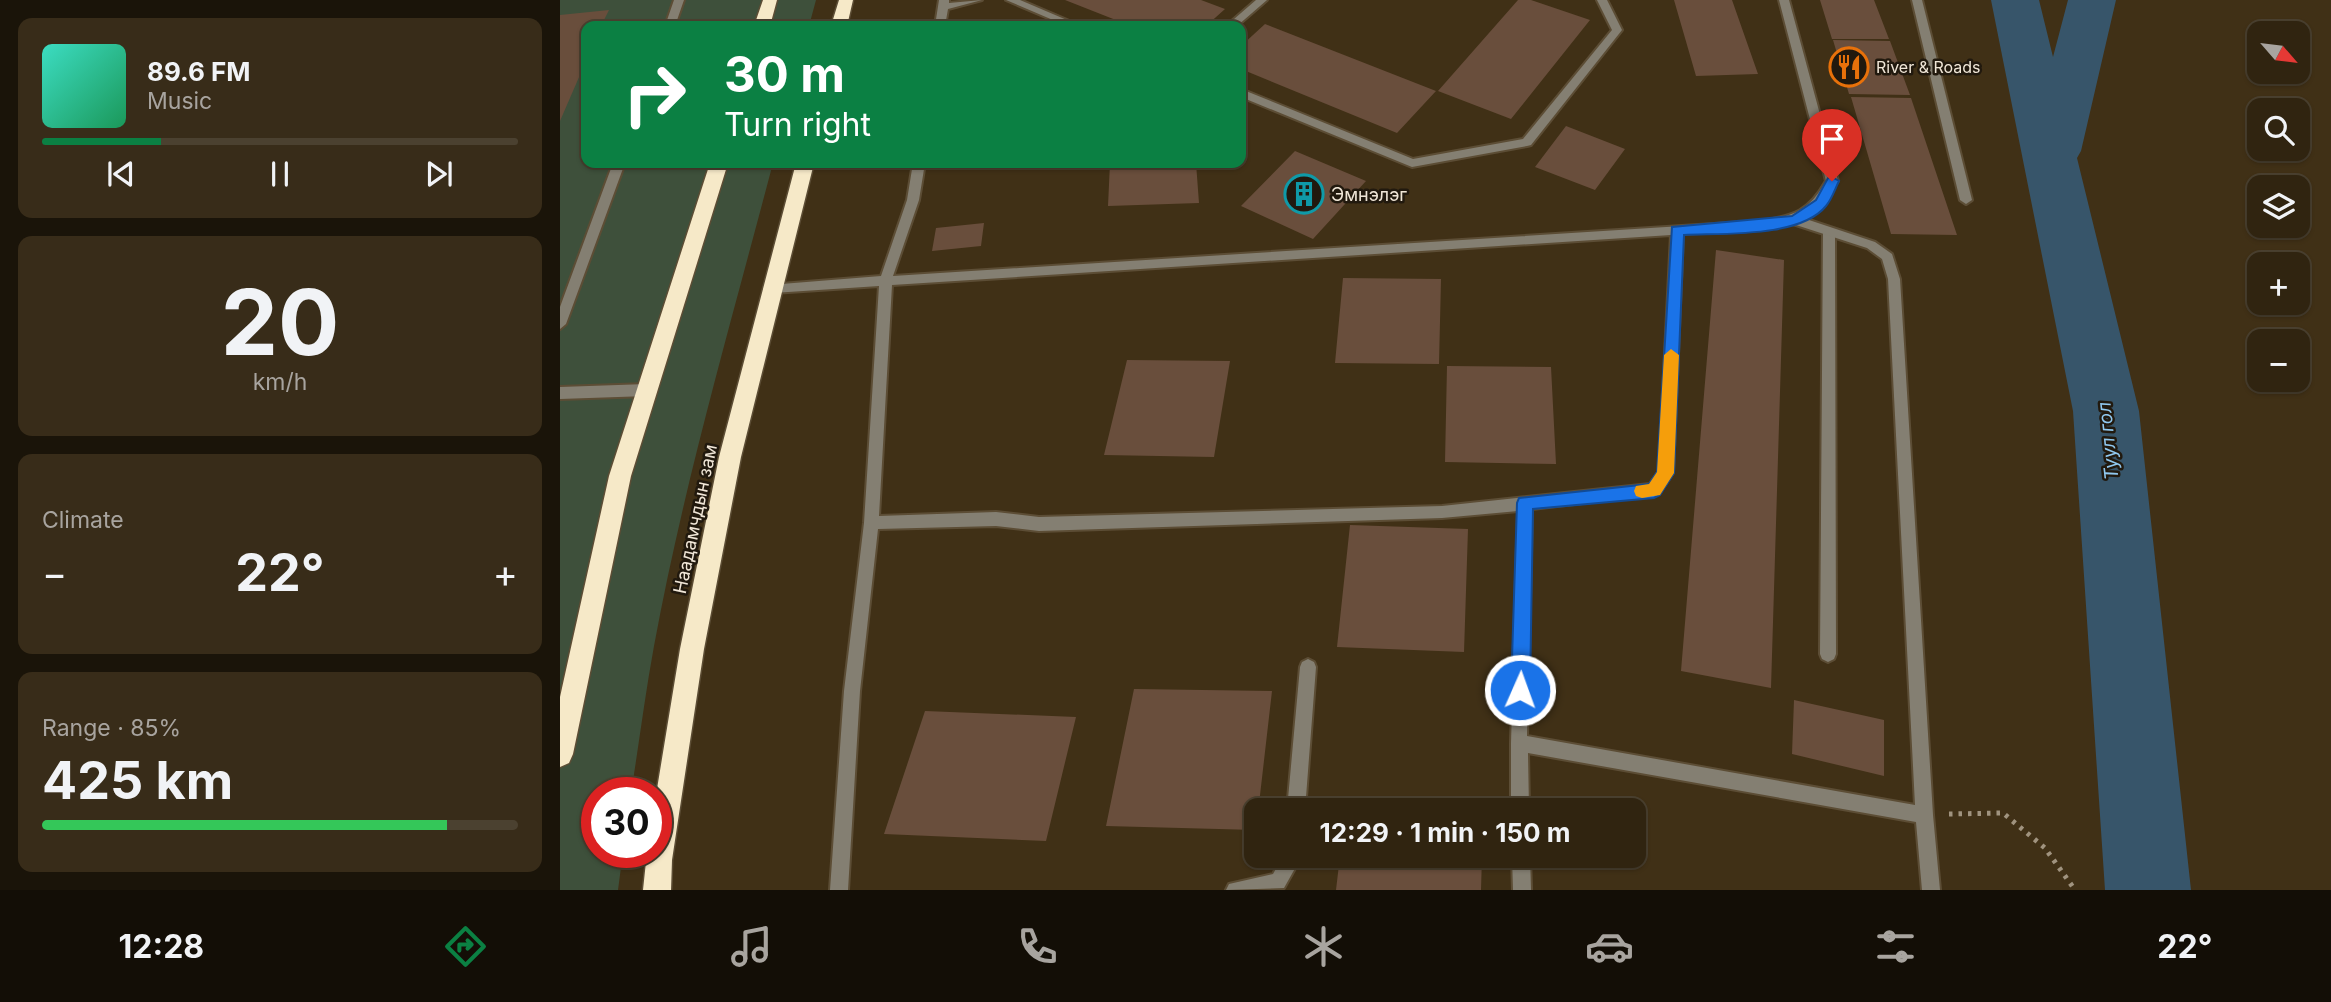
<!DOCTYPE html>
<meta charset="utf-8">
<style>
body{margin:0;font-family:Inter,sans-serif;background:#382c19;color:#f1f3f6;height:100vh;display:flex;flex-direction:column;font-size:26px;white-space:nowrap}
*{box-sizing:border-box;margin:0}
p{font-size:23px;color:#a8a49f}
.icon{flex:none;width:38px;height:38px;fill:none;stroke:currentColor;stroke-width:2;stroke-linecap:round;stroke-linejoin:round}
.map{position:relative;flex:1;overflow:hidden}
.details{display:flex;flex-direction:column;gap:18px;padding:18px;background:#1a1409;width:560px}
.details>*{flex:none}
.banner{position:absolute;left:21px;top:21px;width:665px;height:147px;border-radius:14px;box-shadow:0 2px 5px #0004,0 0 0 2px #4b4130;background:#0b8043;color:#fff;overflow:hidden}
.needle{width:46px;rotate:118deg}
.controls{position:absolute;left:1687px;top:21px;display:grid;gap:14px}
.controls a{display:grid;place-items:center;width:63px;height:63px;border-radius:14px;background:#302410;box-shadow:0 2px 5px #0004,0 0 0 2px #4b4130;font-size:35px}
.speed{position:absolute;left:21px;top:777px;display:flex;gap:14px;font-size:35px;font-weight:700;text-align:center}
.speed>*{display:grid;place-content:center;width:91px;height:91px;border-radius:50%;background:#302410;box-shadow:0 2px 5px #0004,0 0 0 2px #4b4130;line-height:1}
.speed .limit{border:10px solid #d22;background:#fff;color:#111}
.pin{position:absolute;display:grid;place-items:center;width:60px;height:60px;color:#fff;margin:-72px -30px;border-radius:50% 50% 50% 0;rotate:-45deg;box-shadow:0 0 7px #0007}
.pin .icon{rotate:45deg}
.me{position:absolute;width:77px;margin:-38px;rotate:2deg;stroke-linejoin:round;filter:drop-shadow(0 0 5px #0008)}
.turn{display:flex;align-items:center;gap:24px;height:147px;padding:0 28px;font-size:32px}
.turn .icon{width:91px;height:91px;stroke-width:2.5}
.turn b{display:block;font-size:49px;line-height:60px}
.big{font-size:52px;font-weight:700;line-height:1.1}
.details .widget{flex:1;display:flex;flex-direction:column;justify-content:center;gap:10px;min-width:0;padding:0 24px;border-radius:14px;background:#382c19}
.details .dial{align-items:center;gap:0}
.dial b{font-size:91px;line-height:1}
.song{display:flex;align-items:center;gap:21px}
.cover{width:84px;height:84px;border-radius:10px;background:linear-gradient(135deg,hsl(170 70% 55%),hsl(150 70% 35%))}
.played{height:7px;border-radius:4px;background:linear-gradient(90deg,#0b8043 25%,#4b4130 25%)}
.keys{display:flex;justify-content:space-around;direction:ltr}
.heat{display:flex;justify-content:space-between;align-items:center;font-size:38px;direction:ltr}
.charge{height:10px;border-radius:5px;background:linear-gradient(90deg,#34c759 85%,#4b4130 0)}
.trip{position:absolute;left:684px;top:798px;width:402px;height:70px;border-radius:14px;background:#302410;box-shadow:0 2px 5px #0004,0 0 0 2px #4b4130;font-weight:700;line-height:70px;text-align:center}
.tab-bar{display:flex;height:112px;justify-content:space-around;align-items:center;background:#130e06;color:#a8a49f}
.tab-bar .icon{width:49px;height:49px}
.tab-bar .selected{color:#0b8043}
.tab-bar b{font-size:32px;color:#f1f3f6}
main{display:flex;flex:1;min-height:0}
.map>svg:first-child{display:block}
.green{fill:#3e503b}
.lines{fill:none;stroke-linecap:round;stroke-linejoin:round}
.river{fill:#37556a;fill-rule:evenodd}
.building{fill:#694e3c}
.lane-casing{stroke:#5c4d35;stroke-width:4}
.street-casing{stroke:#5c4d35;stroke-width:4}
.highway-casing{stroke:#5c4d35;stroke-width:3}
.path{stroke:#a0937f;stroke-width:5;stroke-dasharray:3.5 6;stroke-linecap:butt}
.lane{fill:#847f72;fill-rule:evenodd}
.street{fill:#847f72;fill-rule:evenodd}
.highway{fill:#f6e9c8;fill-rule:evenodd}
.route{fill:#1a73e8;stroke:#114b97;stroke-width:2}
.slow{fill:#f59e0b}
.labels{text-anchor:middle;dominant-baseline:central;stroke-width:5;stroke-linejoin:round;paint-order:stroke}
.far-poi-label{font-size:16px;fill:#f0e6d7;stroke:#21190e;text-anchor:start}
.poi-label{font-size:18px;fill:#f0e6d7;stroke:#21190e;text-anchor:start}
.street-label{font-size:18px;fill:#f0e6d7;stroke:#21190e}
.water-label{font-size:19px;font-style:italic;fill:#90c8ef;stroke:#21190e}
</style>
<main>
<section class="details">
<div class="widget">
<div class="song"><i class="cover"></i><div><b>89.6 FM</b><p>Music</p></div></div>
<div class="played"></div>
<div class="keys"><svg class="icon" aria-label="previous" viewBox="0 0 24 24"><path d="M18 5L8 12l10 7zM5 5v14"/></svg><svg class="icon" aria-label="pause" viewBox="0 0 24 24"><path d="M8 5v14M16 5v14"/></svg><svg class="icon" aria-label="next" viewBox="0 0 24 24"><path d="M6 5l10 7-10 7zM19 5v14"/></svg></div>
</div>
<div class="widget dial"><b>20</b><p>km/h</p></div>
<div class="widget"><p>Climate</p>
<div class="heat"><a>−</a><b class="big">22°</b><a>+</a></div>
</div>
<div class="widget"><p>Range · 85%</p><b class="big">425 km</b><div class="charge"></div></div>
</section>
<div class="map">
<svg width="1771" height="890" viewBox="0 0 1771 890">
<rect width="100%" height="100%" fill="#403016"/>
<path class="green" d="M0 0H256L249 26H26V163H213C171 323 124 483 94 646 85 695 79 744 71 793H37V852H63L58 890H0Z"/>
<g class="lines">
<path class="river" d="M1431 0H1479L1493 57 1508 0H1556L1521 151 1517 158 1579 411 1631 890H1545L1513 411Z"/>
</g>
<path class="building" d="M505 0H641L665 9 646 26H571Z
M958 0H971L1030 20 951 119 878 91Z
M1114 0H1172L1198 74 1136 76Z
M1260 0H1314L1329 39H1272Z
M49 10 41 26H26V61L0 121V15Z
M705 24 876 91 837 133 681 69V46Z
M1273 40 1330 41 1350 95 1289 94Z
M1291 97 1351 98 1397 235 1331 234Z
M1006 126 1065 149 1035 190 975 167Z
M735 151 806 181 753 239 681 206Z
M550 163H636L639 203 548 206Z
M424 223 421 246 372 251 376 228Z
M1156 250 1224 260 1211 688 1121 671Z
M783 278 881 279 879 364 775 363Z
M567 360 670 361 654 457 544 455Z
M887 366 991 367 996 464 885 462Z
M790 525 908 529 904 652 777 647Z
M574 689 712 691 696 830 546 826Z
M1234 700 1324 720V776L1232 754Z
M365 711 516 717 486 841 324 834Z
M780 856H922L921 890H776Z"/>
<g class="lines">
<g class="lane-casing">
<path id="lane" d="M1352 0H1362L1412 200 1406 204 1400 200Z
M1269 227 1275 231 1276 654 1274 659 1268 662 1262 659 1260 654 1263 231Z"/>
</g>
<g class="street-casing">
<path id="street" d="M114 0H124L115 26H105Z
M379 0H389V3L422 0 388 9 385 26H375Z
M446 0H460L521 26H507Z
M696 0H707L677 26H666Z
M1037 0H1047L1062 30 971 145 967 146 852 167 681 97V89L853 159 963 139 1052 30Z
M1219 0H1229L1278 181 1262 206 1246 219 1315 242 1332 254 1340 279 1373 815 1380 890H1362L1356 822 968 753 969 810H951V743L958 511 882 518 479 531 436 526 318 529 300 691 288 890H270L284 691 304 523 319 286 213 293 209 291 207 288 209 285 321 276 347 200 353 163H365L359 200 333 276 1201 221C1234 216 1249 211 1266 181ZM1233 224 1307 248 1322 259 1328 279 1355 805 967 736 972 509 1099 494 1113 473 1123 234 1201 229ZM1111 235 1099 471 1090 484 882 506 479 517 436 512 319 516 332 285Z
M53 163H65L6 324 0 329V307Z
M87 384 92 386 94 390 92 394 87 396 0 399V387Z
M748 659 754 662 756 667 745 810H727L740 667 742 662Z
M723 856H742L724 888 666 890 669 884 713 874Z
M952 856H970L971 890H953Z"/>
</g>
<g class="highway-casing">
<path id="highway" d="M203 0H217L210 26H194Z
M279 0H293L287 26H271Z
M150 163H168L71 476 13 754 9 763 0 767V697L49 476Z
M236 163H254L181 457 144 649 112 860 111 890H83L87 852H96V795L120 649 159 457Z"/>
</g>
<path class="path" d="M1389 814 1443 813 1485 848 1515 890"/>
<use href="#lane" class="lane"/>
<use href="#street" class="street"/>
<use href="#highway" class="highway"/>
</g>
<path class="route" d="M1272 177 1279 181C1275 189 1272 199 1266 206 1240 238 1162 233 1124 235L1114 473 1100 495 1094 498 973 509 970 690 967 696 960 699 954 696 951 690 957 503 959 498 1089 484 1097 472 1112 227 1232 216 1256 200 1268 178Z"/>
<path class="slow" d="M1111 349 1119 355 1114 473 1100 495 1082 498 1076 496 1074 491 1076 486 1089 484 1097 472 1104 355Z"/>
<defs>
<g id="restaurant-ring" transform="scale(2.0125)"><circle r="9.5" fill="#21190e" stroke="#e8710a" stroke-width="1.5"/><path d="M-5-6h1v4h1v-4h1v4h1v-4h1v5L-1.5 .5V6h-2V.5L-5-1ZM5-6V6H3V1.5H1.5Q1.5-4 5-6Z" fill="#e8710a"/></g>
<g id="building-ring" transform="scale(2.0125)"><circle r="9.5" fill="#21190e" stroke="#0f9aa8" stroke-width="1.5"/><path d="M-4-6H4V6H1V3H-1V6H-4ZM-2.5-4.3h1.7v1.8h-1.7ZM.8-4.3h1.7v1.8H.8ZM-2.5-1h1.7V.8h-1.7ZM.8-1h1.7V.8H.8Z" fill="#0f9aa8"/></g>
</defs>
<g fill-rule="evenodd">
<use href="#restaurant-ring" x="1289" y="67"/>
<use href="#building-ring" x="744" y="194"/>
</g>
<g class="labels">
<g class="far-poi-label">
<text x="1316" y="67">River &amp; Roads</text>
</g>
<g class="poi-label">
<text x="771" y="194">Эмнэлэг</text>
</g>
<g class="street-label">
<text transform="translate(135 519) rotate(-78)">Наадамчдын зам</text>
</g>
<g class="water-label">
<text transform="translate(1548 441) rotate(-96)">Туул гол</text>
</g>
</g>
</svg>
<div class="controls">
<a><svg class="needle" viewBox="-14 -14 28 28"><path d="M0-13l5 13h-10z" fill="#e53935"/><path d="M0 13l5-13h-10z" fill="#a8a49f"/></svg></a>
<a><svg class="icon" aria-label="search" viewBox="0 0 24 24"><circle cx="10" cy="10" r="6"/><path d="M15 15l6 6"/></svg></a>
<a><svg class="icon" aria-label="layers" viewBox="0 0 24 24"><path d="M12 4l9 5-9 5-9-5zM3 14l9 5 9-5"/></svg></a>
<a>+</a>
<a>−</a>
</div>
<div class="speed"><div class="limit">30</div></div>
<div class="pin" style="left:1272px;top:181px;background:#d93025"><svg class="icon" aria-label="arrive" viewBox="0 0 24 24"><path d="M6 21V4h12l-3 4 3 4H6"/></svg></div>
<svg class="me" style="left:960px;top:690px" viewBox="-20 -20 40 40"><circle r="17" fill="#1a73e8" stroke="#fff" stroke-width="3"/><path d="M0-11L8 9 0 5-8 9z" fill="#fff"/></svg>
<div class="trip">12:29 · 1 min · 150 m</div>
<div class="banner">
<div class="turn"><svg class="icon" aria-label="right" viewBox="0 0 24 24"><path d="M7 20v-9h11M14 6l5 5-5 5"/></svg><div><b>30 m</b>Turn right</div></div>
</div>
</div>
</main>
<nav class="tab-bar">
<b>12:28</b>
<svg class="icon selected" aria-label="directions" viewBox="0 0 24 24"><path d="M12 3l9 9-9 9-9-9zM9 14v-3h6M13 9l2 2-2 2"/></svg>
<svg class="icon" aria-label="music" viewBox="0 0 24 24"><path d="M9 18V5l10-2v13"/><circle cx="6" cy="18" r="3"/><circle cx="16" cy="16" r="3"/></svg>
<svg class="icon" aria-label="phone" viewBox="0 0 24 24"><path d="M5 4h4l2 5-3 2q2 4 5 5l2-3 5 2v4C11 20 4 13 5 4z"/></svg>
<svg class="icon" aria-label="climate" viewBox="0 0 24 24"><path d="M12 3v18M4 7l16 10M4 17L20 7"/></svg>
<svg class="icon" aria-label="car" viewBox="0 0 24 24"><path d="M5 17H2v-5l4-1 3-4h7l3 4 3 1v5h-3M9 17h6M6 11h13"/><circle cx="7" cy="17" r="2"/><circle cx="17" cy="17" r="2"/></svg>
<svg class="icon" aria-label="filters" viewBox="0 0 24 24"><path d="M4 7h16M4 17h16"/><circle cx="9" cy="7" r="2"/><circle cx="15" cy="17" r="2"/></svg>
<b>22°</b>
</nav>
